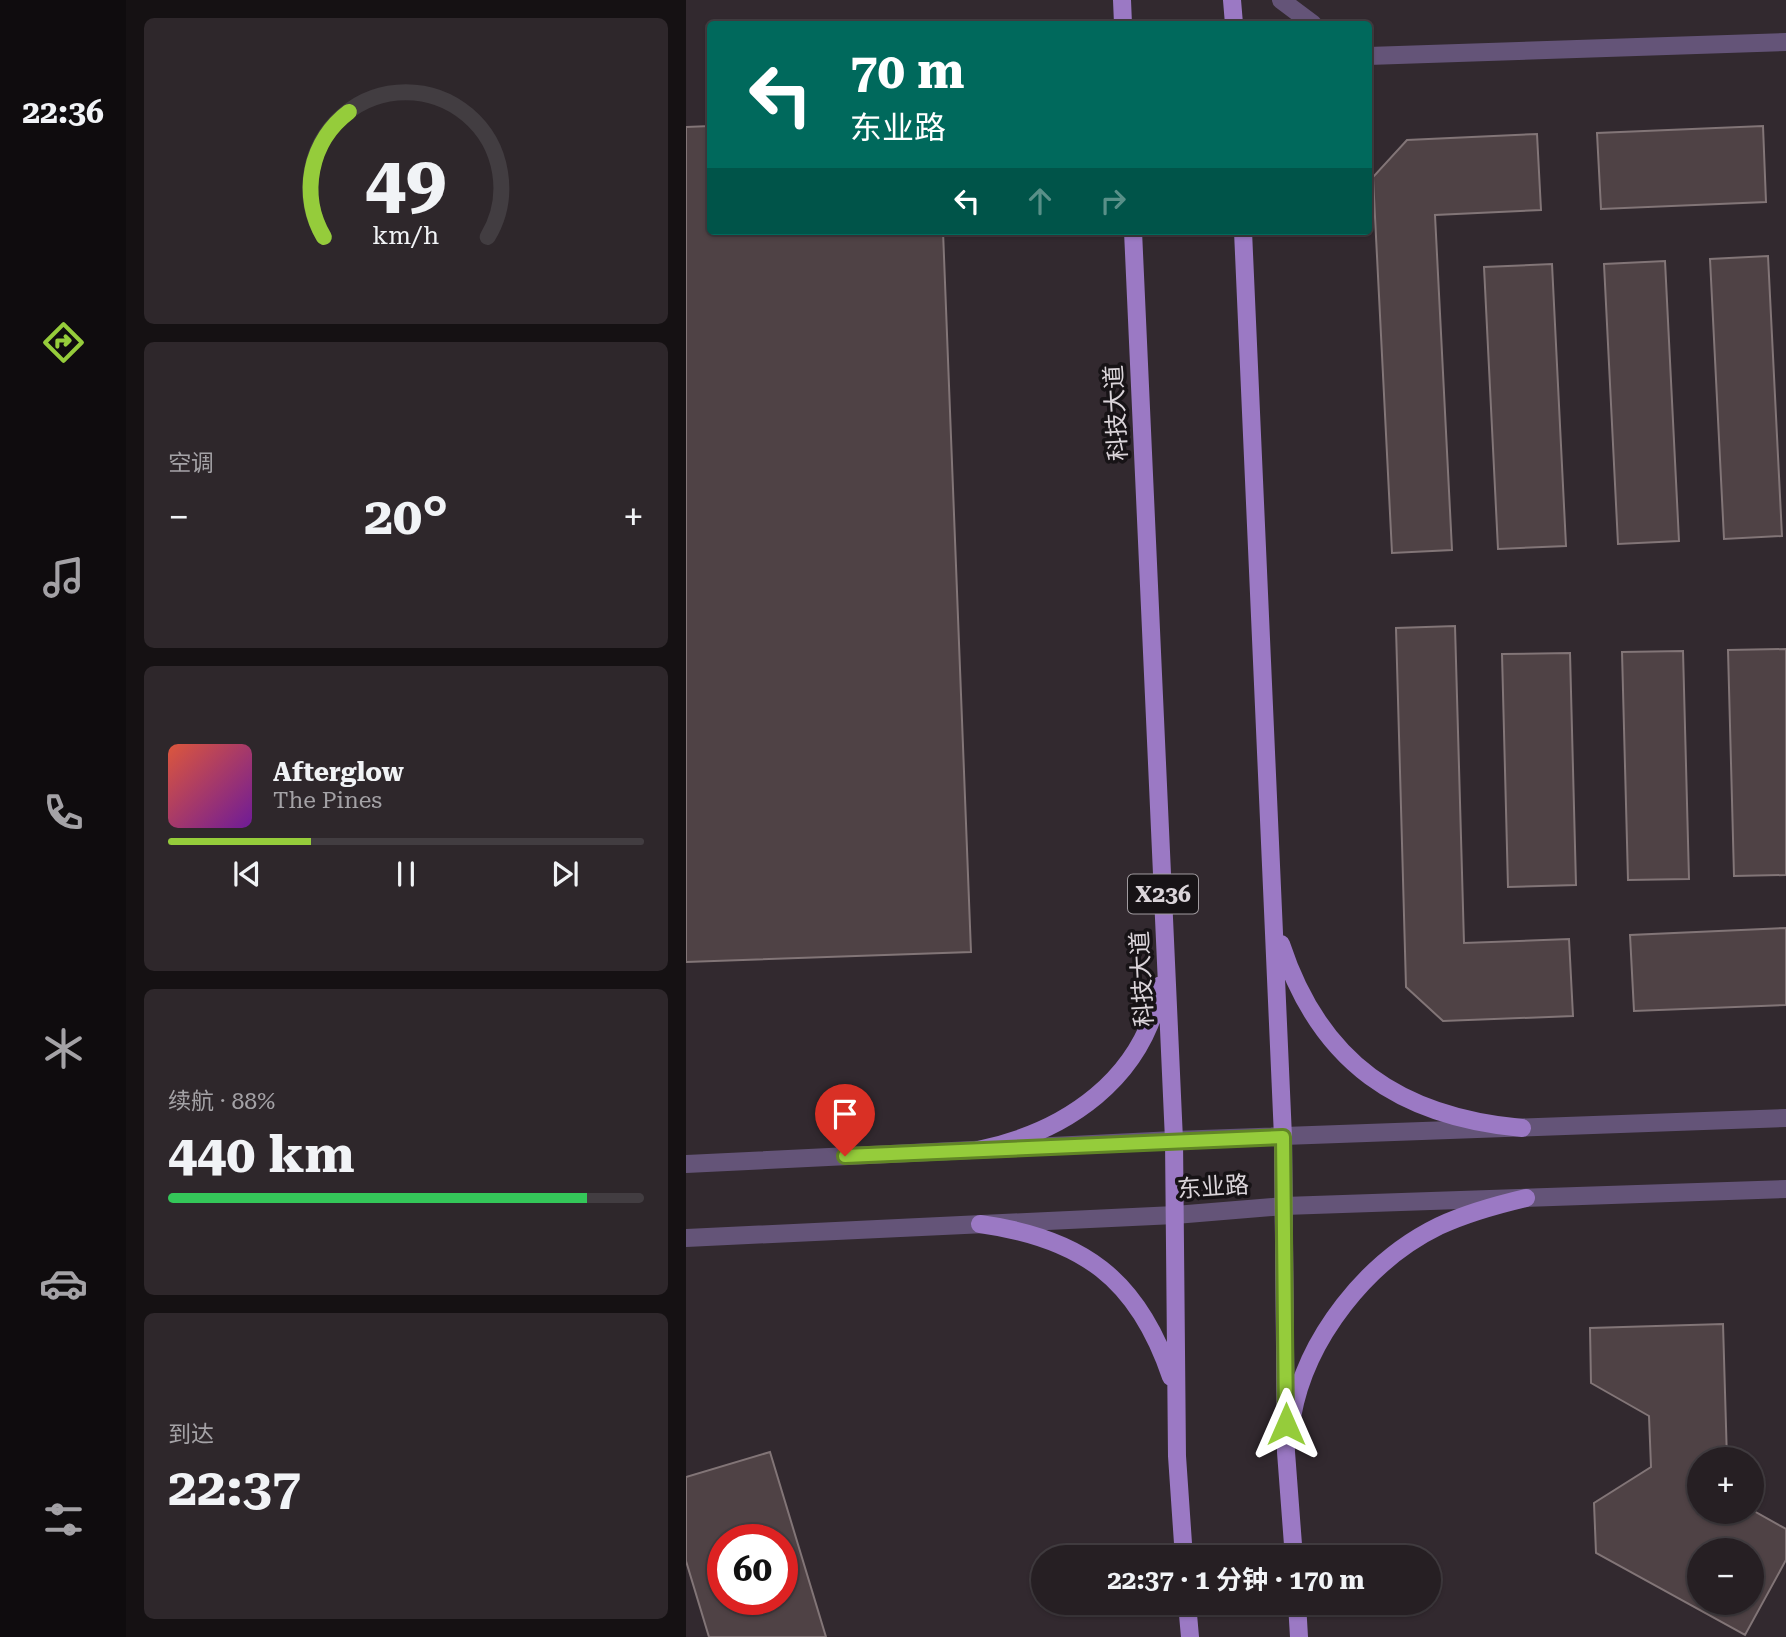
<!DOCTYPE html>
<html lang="zh">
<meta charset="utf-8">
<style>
body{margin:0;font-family:"Roboto Serif","Noto Sans SC",serif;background:#2e272b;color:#f1f3f6;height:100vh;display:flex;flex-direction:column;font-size:26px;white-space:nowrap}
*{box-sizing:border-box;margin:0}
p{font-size:23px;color:#a4a2a6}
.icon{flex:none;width:38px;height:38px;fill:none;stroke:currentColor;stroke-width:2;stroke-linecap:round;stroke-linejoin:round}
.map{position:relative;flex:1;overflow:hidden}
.side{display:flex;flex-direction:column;gap:18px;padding:18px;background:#151113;width:560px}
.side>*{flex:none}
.hud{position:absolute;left:21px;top:21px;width:665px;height:214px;border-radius:7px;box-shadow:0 2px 5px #0004,0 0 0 2px #423d41;background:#00695c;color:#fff;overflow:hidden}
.controls{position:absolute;left:1001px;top:1447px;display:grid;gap:14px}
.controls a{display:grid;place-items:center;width:77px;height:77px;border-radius:50%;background:#261f23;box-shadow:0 2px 5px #0004,0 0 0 2px #423d41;font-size:35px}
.speed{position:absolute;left:21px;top:1524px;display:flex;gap:14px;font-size:35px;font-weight:700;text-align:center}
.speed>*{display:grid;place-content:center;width:91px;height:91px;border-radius:50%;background:#261f23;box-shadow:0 2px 5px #0004,0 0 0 2px #423d41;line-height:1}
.speed .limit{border:10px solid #d22;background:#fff;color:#111}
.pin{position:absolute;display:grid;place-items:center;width:60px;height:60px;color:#fff;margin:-72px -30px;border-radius:50% 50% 50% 0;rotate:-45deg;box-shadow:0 0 7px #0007}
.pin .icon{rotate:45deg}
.me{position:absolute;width:77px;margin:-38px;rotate:0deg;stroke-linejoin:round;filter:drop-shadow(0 0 5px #0008)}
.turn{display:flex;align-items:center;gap:24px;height:147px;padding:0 28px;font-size:32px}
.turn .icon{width:91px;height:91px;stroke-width:2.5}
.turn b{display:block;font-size:49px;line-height:60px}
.lanes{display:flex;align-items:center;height:66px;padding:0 28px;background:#0003;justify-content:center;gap:35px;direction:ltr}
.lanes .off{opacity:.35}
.big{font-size:52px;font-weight:700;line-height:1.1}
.side .widget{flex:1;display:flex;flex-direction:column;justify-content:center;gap:10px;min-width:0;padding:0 24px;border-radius:10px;background:#2e272b}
.side .dial{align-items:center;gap:0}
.dial svg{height:182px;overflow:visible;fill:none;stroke:#423d41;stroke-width:7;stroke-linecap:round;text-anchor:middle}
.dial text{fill:#f1f3f6;stroke:none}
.song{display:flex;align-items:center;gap:21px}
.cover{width:84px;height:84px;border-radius:10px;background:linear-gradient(135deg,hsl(10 70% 55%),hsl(280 70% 35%))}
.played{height:7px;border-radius:4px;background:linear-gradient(90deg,#95cc3b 30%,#423d41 30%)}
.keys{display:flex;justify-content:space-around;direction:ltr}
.heat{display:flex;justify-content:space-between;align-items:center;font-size:38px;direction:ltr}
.charge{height:10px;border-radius:5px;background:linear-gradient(90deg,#34c759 88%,#423d41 0)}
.trip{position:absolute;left:345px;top:1545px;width:410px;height:70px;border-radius:35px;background:#261f23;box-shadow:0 2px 5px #0004,0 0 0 2px #423d41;font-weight:700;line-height:70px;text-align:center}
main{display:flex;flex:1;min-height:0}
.tabs{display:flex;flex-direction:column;width:126px;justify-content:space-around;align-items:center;background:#0f0c0e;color:#a4a2a6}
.tabs .icon{width:49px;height:49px}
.tabs .current{color:#95cc3b}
.tabs b{font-size:32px;color:#f1f3f6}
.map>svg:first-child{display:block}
.building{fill:#4f4245;stroke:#827577;stroke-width:2;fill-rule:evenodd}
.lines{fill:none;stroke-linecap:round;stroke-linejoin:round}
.minor{stroke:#645478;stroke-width:18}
.tertiary{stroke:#645478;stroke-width:18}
.primary{stroke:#9b79c4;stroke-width:18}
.route-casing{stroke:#618526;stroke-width:18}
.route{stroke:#95cc3b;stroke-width:12}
.labels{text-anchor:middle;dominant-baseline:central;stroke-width:7;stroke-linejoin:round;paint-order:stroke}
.shield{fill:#171316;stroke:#a09b9f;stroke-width:2}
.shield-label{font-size:23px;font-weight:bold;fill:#dbd5da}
.street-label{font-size:24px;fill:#dbd5da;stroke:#171316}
</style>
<main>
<nav class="tabs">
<b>22:36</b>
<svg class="icon current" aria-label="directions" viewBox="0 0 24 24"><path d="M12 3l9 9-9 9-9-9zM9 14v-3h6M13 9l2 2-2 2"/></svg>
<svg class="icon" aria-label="music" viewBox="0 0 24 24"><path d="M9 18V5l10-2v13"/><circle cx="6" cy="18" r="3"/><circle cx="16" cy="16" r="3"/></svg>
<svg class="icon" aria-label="phone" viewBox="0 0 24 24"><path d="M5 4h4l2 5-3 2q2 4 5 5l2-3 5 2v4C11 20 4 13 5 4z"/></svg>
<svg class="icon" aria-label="climate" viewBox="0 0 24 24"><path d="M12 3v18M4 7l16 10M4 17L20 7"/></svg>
<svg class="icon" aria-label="car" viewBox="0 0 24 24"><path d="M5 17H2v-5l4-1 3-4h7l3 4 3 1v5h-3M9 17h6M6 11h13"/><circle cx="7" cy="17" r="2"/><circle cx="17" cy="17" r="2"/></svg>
<svg class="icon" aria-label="filters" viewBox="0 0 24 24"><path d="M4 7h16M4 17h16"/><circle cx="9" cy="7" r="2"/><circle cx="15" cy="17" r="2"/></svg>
</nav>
<section class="side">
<div class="widget dial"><svg viewBox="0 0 100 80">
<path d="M14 69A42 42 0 1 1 86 69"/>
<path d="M14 69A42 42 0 0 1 25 14" stroke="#95cc3b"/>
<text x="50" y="56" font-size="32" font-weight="700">49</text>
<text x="50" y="72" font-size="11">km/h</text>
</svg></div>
<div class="widget"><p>空调</p>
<div class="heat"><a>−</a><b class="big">20°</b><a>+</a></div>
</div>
<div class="widget">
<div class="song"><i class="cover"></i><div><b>Afterglow</b><p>The Pines</p></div></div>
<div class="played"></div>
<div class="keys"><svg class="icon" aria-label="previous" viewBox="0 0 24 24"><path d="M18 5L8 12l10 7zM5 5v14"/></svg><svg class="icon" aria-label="pause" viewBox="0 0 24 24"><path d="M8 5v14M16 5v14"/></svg><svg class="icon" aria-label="next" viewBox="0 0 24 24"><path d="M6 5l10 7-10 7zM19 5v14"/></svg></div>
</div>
<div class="widget"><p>续航 · 88%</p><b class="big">440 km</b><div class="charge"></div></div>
<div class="widget"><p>到达</p><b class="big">22:37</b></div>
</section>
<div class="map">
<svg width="1100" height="1637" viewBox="0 0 1100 1637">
<rect width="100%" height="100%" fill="#32292f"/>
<path class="building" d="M24 126V231H257L285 952 0 962V127Z
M1077 126 1080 202 915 209 911 133Z
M851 134 855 210 749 215 766 550 706 553 687 177 721 140Z
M1082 256 1096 536 1038 539 1024 259Z
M979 261 993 541 932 544 918 264Z
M866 264 880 546 812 549 798 267Z
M769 626 778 943 883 939 887 1016 757 1021 720 987 710 628Z
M1100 649V875L1048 876 1042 650Z
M997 651 1003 879 942 880 936 652Z
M884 653 890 885 822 887 816 654Z
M1100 928V1005L948 1011 944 935Z
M1037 1324 1041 1460H1013V1512L1066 1510 1100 1529V1560L1059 1635 910 1553 908 1503 965 1467 963 1416 905 1383 904 1328ZM1013 1550H1066V1603H1013Z
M84 1452 140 1637H23L0 1561V1477ZM37 1540H96V1600H37Z"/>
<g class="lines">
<path class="minor" d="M595 0 627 24
M682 56 1100 42"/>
<path class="tertiary" d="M0 1164 488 1140 1100 1118
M0 1238 489 1215 598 1206 1100 1189"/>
<path class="primary" d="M436 0 437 24
M546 0 548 24
M447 231 488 1140 491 1456 498 1558
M557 231 597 1137 600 1452 608 1558
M595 944C634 1063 714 1117 836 1128
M292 1150C380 1132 458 1079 475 985
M294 1224C396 1238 452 1279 485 1377
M606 1417C620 1338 681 1261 753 1226 781 1213 810 1205 840 1198
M501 1603 504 1637
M611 1603 613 1637"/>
</g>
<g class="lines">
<g class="route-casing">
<path id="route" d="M159 1156 597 1137 600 1424"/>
</g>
<use href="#route" class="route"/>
</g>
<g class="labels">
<rect class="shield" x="442" y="874.5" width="70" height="39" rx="5"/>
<g class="shield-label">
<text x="477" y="894">X236</text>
</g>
<g class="street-label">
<text transform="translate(430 413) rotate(-93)">科技大道</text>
<text transform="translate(456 979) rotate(-93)">科技大道</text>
<text transform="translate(527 1187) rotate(-4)">东业路</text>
</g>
</g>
</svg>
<div class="controls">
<a>+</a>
<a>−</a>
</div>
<div class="speed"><div class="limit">60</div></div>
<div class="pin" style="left:159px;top:1156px;background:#d93025"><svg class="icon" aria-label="arrive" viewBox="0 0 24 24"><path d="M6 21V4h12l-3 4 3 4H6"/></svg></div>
<svg class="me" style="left:600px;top:1424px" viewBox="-20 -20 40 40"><path d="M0-17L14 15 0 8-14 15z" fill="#95cc3b" stroke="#fff" stroke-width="4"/></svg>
<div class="trip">22:37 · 1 分钟 · 170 m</div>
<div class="hud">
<div class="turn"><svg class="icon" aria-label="left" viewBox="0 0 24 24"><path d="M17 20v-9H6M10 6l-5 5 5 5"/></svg><div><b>70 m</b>东业路</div></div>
<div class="lanes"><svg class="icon" aria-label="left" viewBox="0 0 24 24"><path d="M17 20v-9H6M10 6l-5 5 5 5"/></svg><svg class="icon off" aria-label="ahead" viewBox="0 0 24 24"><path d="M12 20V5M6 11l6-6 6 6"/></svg><svg class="icon off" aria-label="right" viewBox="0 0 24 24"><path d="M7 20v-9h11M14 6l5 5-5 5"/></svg></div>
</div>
</div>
</main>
